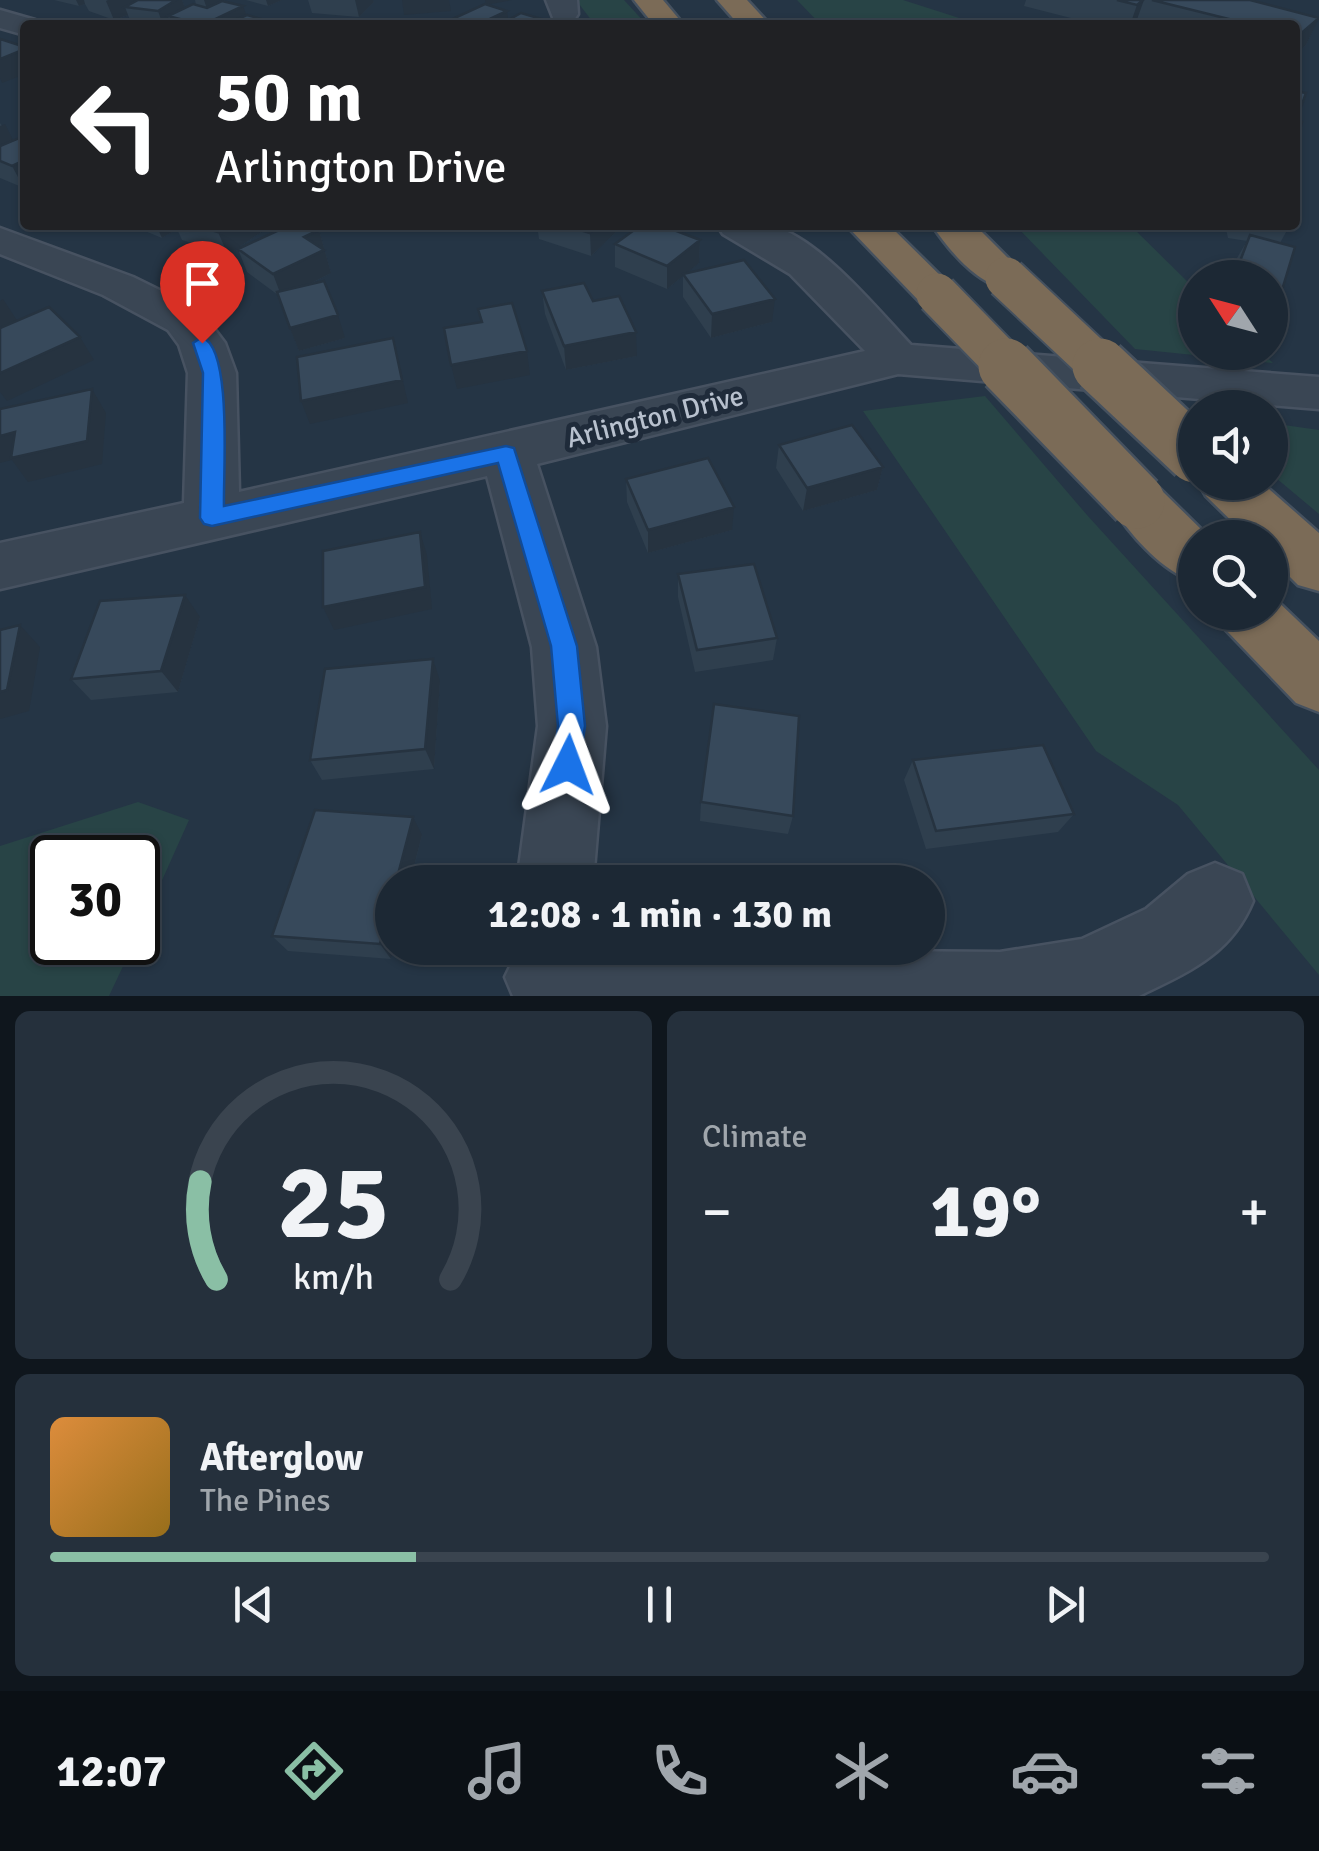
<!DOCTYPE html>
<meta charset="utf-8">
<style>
body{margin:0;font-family:Signika,sans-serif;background:#25303c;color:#f1f3f6;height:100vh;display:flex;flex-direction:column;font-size:38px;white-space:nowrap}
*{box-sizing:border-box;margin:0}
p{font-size:32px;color:#a0a6ac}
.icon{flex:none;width:55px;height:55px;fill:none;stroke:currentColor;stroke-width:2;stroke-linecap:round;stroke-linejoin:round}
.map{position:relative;height:996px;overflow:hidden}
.side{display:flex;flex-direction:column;gap:15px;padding:15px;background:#0f161d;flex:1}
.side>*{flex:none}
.banner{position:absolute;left:20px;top:20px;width:1280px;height:210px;border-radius:10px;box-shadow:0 2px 8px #0004,0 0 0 2px #3a444f;background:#202124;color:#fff;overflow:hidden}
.needle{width:65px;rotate:306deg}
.tools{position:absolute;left:1178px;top:260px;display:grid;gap:20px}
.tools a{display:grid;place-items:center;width:110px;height:110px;border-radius:50%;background:#1c2834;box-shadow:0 2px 8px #0004,0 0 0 2px #3a444f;font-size:50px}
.speed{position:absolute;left:30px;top:835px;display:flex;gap:20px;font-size:50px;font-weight:700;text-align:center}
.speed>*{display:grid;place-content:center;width:130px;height:130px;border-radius:50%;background:#1c2834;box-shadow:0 2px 8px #0004,0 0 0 2px #3a444f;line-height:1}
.speed .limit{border:5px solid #111;border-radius:15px;background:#fff;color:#111}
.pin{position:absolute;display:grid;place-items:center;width:85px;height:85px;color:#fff;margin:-102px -42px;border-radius:50% 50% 50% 0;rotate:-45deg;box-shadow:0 0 10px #0007}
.pin .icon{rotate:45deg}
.me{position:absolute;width:110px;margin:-55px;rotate:3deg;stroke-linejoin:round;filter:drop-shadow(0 0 8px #0008)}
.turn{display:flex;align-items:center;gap:35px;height:210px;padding:0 30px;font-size:45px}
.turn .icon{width:130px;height:130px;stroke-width:2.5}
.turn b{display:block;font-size:70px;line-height:85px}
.big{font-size:75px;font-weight:700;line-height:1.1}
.side .widget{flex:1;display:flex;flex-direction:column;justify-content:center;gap:15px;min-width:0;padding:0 35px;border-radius:15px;background:#25303c}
.side .dial{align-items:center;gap:0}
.dial svg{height:260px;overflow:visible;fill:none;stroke:#3a444f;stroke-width:7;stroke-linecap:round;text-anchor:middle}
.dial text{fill:#f1f3f6;stroke:none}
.song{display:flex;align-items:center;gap:30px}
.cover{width:120px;height:120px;border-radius:15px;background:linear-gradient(135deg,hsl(30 70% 55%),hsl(40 70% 35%))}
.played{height:10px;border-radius:5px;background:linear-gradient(90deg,#8abfa5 30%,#3a444f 30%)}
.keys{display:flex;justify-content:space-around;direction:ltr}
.heat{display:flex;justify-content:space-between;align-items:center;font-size:55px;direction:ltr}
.side .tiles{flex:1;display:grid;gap:15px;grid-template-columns:1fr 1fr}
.widget:last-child{grid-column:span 2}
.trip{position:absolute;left:375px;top:865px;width:570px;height:100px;border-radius:50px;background:#1c2834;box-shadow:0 2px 8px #0004,0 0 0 2px #3a444f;font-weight:700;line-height:100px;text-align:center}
.dock{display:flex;height:160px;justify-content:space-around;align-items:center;background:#0b1015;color:#a0a6ac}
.dock .icon{width:70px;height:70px}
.dock .active{color:#8abfa5}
.dock b{font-size:45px;color:#f1f3f6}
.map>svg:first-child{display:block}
.green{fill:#284446}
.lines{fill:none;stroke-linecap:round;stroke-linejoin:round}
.minor-casing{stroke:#475261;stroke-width:5}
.highway-casing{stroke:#45515f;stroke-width:5}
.minor{fill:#3a4654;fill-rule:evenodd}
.highway{fill:#7b6b57;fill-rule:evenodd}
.highway-bridge-far1-casing{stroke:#45515f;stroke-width:45;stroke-linecap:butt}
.highway-bridge-casing{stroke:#45515f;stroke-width:60;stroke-linecap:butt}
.highway-bridge-far1{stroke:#7b6b57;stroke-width:41}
.highway-bridge{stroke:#7b6b57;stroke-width:55}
.wall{fill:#2f3f4e}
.shaded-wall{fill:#263340}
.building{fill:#37495b;stroke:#263340;stroke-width:2.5}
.route{fill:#1a73e8;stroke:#114b97;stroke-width:2.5}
.labels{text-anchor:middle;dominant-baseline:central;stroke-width:10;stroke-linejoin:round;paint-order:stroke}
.street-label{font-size:28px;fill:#b8c1ce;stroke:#1f2b3a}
</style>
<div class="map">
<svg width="1319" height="996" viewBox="0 0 1319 996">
<rect width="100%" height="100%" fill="#253545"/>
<path class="green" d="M576 0H624L647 25H595Z
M797 0H903L981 25H821Z
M1015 225H1130L1195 289V352L1262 353 1273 363 1135 349Z
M985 396 1087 515 1319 770V975L1178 805 1096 751 863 411Z
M1270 423 1319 430V514L1270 473Z
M138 802 189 820 138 934V858H52V942L134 943 109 996H0V846Z"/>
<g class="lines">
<g class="minor-casing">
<path id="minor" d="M546 0H577L578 14 574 20H554Z
M0 10 35 20 39 25H25V35L0 28Z
M717 225C734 225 757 221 773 226 822 241 876 308 911 345L1319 377V409L898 374 537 464 596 647 606 726 593 882H517L538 726 532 647 487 476 0 589V543L184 503 188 373 179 345 168 330 103 295 0 254V228L133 277 200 310 225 343 236 373 239 492 865 351 790 274 723 234Z
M1215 863 1242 874 1253 901C1231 955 1188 972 1139 996H513L505 977 519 948 1000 952 1082 939 1146 909 1188 874Z"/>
</g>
<g class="highway-casing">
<path id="highway" d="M634 0H663L684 25H654Z
M717 0H747L770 25H739Z
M846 225H889L959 294 953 303 937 307 921 303Z
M932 225H975L1028 278 1021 287C986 296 951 253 932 225Z
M1137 480 1157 486 1210 538H1195V582C1161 571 1127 532 1109 501L1117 486Z
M1198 482H1261L1319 533V591L1298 585 1270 557V538H1249L1206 496Z
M1270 594 1319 641V712L1296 703 1226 630 1218 612H1270Z"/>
</g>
<use href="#minor" class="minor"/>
<use href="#highway" class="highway"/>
<g class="highway-bridge-far1-casing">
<path id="highway-bridge-far1" d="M1006 278 1102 368
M937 294 1009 368"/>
</g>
<g class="highway-bridge-casing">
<path id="highway-bridge" d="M1006 366 1137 501
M1100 366 1195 455"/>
</g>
<use href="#highway-bridge-far1" class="highway-bridge-far1"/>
<use href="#highway-bridge" class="highway-bridge"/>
</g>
<path class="wall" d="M54 0H182L185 8 196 5 195 0H224L246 15 279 25H132L128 15 114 20 89 11 85 4 79 6Z
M246 0H282L268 6Z
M308 0H373L374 2 359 17 312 13Z
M1026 0H1250L1319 17 1306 45 1295 55V25H1098L1024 6Z
M0 123 13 140H25L24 188 0 178Z
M130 225H262L264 230 228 255 182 240 177 229 162 238Z
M499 225H521L513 231Z
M537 225H615L616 232 591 256 539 239Z
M1225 225H1290L1280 243 1282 290 1270 309V278H1230L1237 258 1247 241 1228 238Z
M319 230 331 273 308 285 345 338 299 351 278 295 247 272 238 249Z
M700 240 699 263 686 273 772 322 711 338 683 297V276L667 289 615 267V244Z
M542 291 593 301 637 356 566 370 545 314Z
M779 445 883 467 877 490 803 511 776 468Z
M626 479 732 530 648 553 627 502Z
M678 574 777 638 773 660 695 672 678 597Z
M200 617 178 692 91 700 71 679Z
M440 681 434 769 322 780 310 760Z
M913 760 1074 814 1058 832 926 849 904 780Z
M701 802 793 816 788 834 700 821Z
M422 835 391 959 288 951 272 936Z"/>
<path class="shaded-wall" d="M76 0H84L85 4 79 6Z
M108 0H145L125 7 128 15 114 20 106 1Z
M176 0H182L188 16H168L171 25H163L158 11Z
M204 0H224L227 8 209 15Z
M266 0H282L268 6Z
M355 0H373L374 2 359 17Z
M402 0H449L451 11 404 15Z
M485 0H512L486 5Z
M1143 0H1144L1135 25H1130L1137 5Z
M243 6 250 25H203Z
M507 11 509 25H477Z
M1319 18 1306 45 1295 55V43L1298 36Z
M25 49V65L22 64 25 74 2 83 0 78V59Z
M5 124 16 146 0 153V126Z
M25 160V188H24L12 166Z
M156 225H175L177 229 162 238Z
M228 225H262L264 230 228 255 218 232Z
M598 225H615L616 232 591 256 590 233Z
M319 230 331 273 282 298 273 274 304 237Z
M700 240 699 263 667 289V266Z
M3 299 18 322 0 333V301Z
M775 299 772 322 711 338 712 314Z
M338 315 345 338 299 351 290 328Z
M636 332 637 356 566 370 564 346Z
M80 337 94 360 7 401 0 392V373Z
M393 338 408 403 310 424 301 401Z
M527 351 530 375 457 389 451 365Z
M92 389 106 413 102 464 28 482 12 460 0 463V436Z
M883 467 877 490 803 511 807 488Z
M734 507 732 530 648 553V530Z
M420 532 427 555 432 609 334 630 323 607Z
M185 595 200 617 178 692 161 671Z
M20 625 40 647 29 711 0 719V692Z
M433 659 440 681 434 769 425 749Z
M413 817 422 835 410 882H396Z
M392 895V948H394L391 959 380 944Z"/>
<path class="building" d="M138 0H176L158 11 125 7Z
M1117 0H1143L1137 5Z
M1152 0H1250L1319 18 1298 36H1295V25H1253Z
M222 1 243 6 203 25 168 16 193 4 207 8Z
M485 4 507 11 477 25H460L448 21Z
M521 13 545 20 535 25H499Z
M247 15 279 24 276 25H223Z
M0 39 25 47V49L0 59Z
M1295 91 1306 93 1300 110 1295 109Z
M1295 121 1302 122 1297 142H1295Z
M19 138 25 140V160L12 166 0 161V146Z
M197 225H228L218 232Z
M290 225H311L319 230 304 237 324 250 273 274 238 249Z
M564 225H598L590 233Z
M641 225H661L700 240 667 266 615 244Z
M1250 235 1295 247 1282 290 1270 287V278L1234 277Z
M744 260 775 299 712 314 683 274Z
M324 281 338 315 290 328 277 292Z
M584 283 593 301 619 296 636 332 564 346 542 291Z
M512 303 527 351 451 365 444 328 482 322 478 309Z
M49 307 80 337 0 373V328Z
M393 338 402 380 301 401 297 357Z
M92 389 87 441 11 458 15 432 0 436V409Z
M852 425 883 467 807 488 779 445Z
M708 458 734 507 648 530 626 479Z
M420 532 425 587 323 607V551Z
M754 564 777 638 697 650 678 574Z
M185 595 161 671 71 679 100 601Z
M20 625 7 690 0 692V630Z
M433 659 425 749 310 760 325 669Z
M714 704 799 716 793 816 701 802Z
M1043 745 1074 814 936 831 913 760Z
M315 810 413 817 396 882H392V895L380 944 272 936Z"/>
<path class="route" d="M202 337C233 348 223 475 224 506L506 446 514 448 577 646 585 726 578 774 568 778 557 774 553 765 558 726 551 646 498 463 212 526 204 524 200 518 203 373 193 343Z"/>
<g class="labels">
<g class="street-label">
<text transform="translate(655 417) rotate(-14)">Arlington Drive</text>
</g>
</g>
</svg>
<div class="tools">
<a><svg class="needle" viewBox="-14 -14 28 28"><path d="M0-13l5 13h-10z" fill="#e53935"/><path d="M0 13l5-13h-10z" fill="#a0a6ac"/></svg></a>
<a><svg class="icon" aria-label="sound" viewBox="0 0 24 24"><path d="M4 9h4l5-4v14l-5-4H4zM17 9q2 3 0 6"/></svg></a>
<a><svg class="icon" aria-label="search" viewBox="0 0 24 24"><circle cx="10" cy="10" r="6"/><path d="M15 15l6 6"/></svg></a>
</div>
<div class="speed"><div class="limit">30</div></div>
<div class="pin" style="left:202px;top:343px;background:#d93025"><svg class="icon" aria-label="arrive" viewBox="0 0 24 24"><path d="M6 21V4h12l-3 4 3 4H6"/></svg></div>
<svg class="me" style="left:568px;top:765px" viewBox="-20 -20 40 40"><path d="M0-17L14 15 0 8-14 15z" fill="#1a73e8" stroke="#fff" stroke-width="4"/></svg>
<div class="trip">12:08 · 1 min · 130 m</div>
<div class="banner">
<div class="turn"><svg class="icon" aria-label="left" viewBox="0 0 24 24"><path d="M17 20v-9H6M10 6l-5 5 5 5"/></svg><div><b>50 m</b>Arlington Drive</div></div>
</div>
</div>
<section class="side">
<div class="tiles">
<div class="widget dial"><svg viewBox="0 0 100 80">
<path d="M14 69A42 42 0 1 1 86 69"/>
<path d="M14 69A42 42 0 0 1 9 39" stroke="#8abfa5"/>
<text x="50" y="56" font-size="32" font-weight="700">25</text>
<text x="50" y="72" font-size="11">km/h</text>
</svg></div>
<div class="widget"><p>Climate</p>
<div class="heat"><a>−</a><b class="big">19°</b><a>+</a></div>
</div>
<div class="widget">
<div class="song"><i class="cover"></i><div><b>Afterglow</b><p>The Pines</p></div></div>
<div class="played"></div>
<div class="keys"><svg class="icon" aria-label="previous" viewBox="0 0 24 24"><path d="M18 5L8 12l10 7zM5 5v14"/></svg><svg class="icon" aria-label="pause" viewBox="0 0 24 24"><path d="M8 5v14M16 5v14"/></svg><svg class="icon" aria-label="next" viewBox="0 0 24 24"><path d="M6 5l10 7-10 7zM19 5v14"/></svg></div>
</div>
</div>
</section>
<nav class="dock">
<b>12:07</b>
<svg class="icon active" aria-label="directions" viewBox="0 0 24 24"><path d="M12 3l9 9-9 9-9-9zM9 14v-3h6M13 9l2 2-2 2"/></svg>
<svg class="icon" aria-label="music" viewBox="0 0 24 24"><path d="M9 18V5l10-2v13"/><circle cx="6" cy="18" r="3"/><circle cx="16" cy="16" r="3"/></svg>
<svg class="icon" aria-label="phone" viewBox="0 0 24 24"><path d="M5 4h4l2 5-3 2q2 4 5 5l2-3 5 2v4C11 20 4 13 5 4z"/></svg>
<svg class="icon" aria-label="climate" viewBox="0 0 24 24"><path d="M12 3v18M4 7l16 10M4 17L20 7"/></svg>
<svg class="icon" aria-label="car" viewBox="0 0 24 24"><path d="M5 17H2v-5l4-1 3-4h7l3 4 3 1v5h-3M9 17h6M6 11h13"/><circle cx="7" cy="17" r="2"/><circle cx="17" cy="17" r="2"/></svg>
<svg class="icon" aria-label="filters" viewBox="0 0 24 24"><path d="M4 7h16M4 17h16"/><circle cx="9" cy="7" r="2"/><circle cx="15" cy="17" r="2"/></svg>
</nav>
